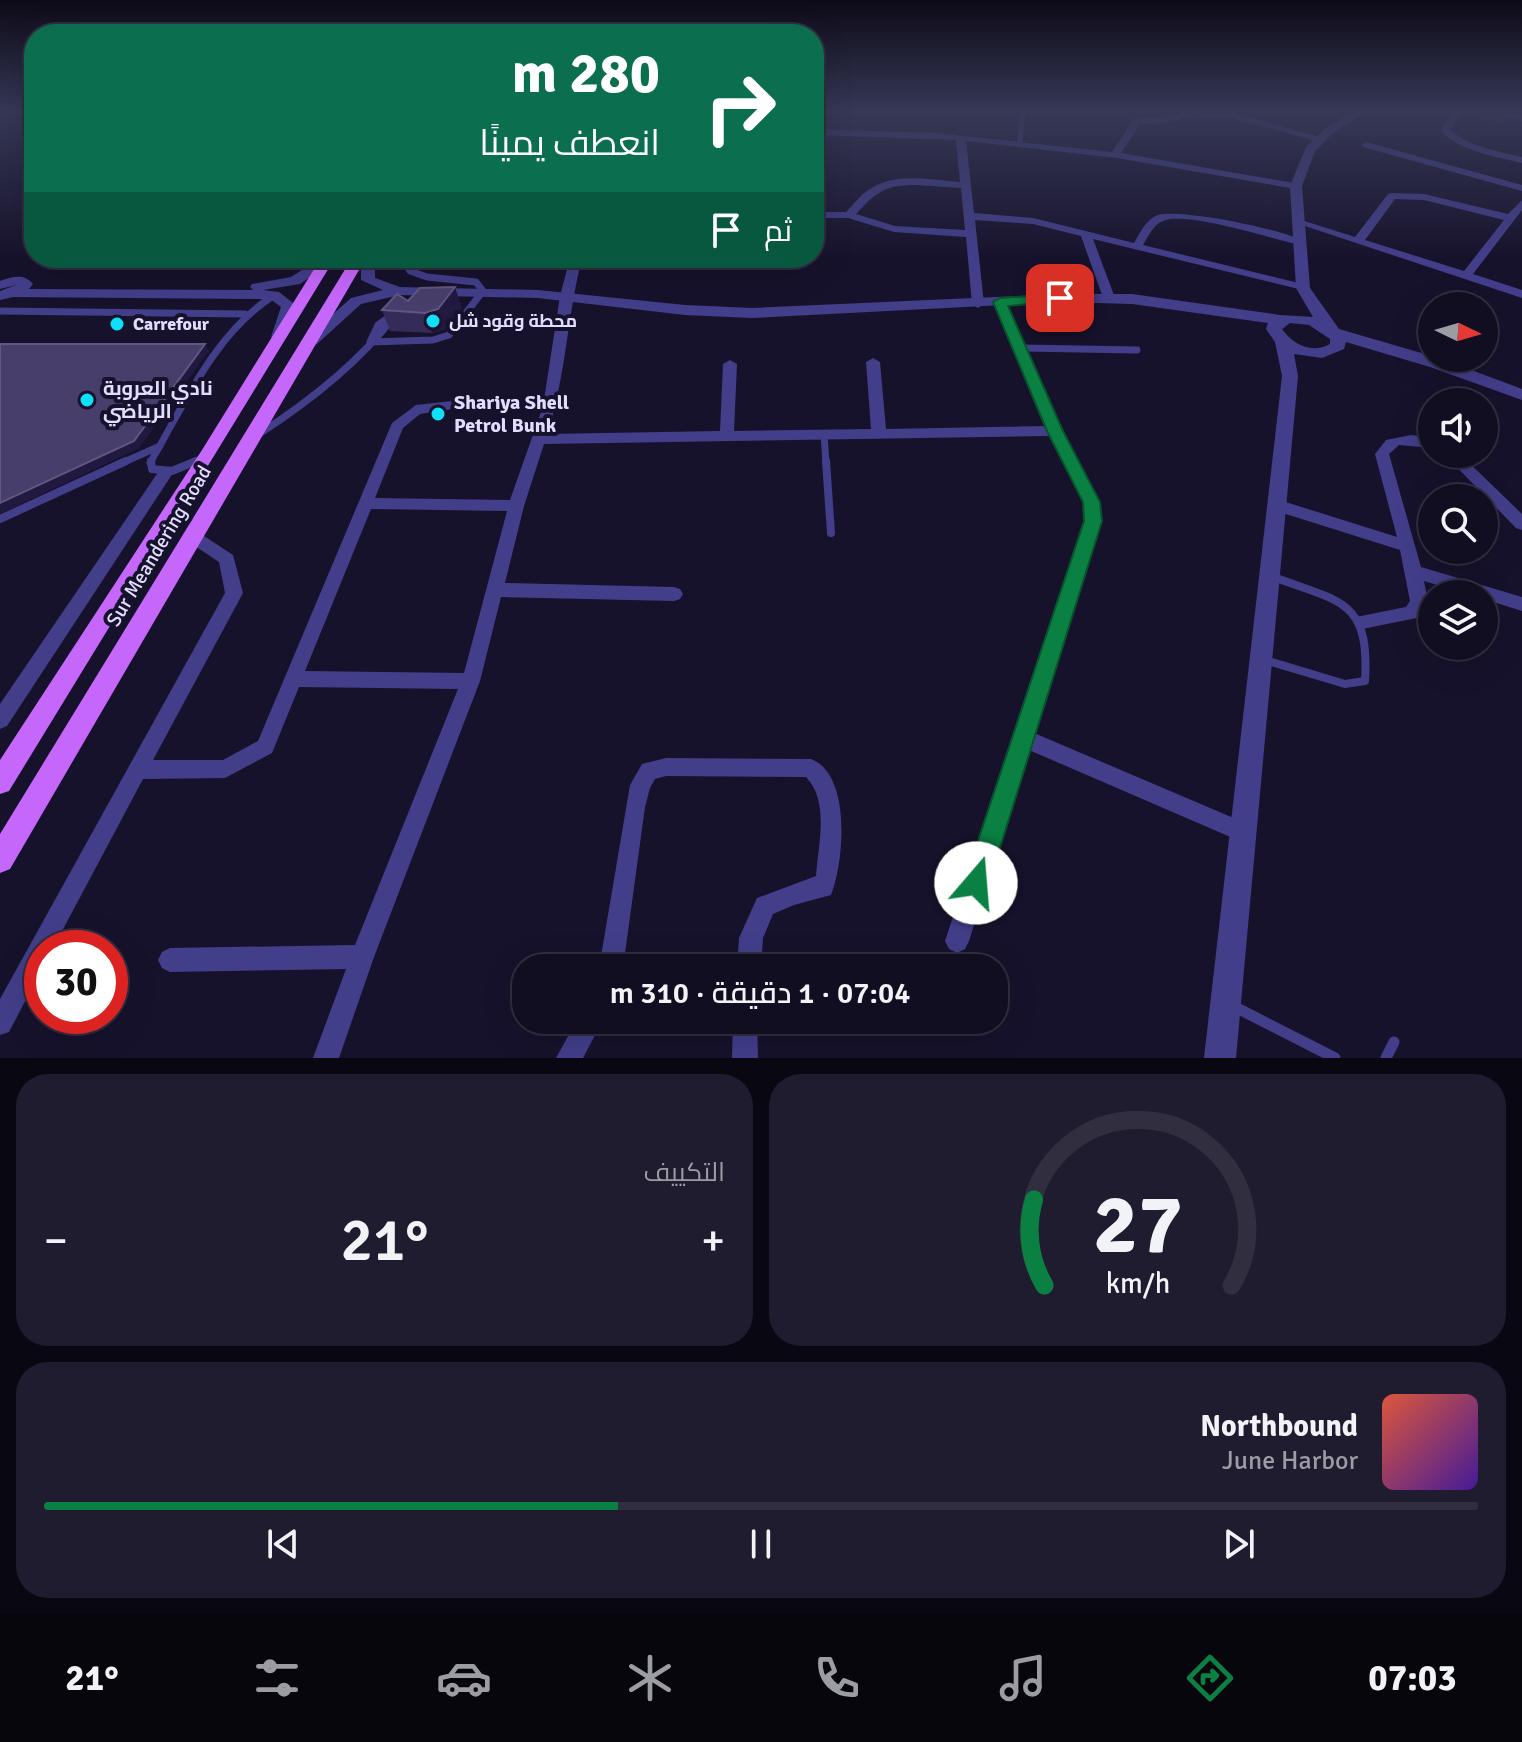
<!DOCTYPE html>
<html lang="ar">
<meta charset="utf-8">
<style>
body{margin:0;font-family:Signika,Cairo,sans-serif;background:#1e1c2e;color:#f1f3f6;direction:rtl;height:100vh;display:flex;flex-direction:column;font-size:30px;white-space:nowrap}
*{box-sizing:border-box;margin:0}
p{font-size:26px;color:#9c9ca5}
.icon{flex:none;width:44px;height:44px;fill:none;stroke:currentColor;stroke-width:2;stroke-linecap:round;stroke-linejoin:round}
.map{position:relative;height:1058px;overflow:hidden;direction:ltr}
.panel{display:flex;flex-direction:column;gap:16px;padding:16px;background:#090812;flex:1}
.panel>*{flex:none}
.top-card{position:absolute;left:24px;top:24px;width:800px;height:244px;border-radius:32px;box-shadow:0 8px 32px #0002,0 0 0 2px #302e3f;direction:rtl;background:#0b6e4f;color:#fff;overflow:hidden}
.needle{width:52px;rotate:95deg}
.controls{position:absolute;left:1418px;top:292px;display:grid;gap:16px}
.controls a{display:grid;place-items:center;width:80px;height:80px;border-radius:50%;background:#110e21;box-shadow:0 8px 32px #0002,0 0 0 2px #302e3f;font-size:40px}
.speed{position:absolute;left:24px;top:930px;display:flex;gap:16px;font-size:40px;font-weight:700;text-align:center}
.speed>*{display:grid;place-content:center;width:104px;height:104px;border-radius:50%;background:#110e21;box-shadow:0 8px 32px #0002,0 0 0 2px #302e3f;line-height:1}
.speed .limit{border:12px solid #d22;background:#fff;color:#111}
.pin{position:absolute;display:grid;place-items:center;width:68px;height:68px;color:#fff;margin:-34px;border-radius:16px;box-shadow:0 4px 12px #0006}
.me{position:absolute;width:88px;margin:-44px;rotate:18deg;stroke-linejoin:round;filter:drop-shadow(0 0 6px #0008)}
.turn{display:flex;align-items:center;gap:28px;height:168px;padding:0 32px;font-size:36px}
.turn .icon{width:104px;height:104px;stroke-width:2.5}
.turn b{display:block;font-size:56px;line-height:68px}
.then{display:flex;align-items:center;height:76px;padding:0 32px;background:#0003;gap:16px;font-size:30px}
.big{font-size:60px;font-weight:600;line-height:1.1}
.panel .widget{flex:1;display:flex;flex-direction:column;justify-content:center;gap:12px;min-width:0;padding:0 28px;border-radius:32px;background:#1e1c2e}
.panel .dial{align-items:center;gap:0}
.dial svg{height:208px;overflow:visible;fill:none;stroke:#302e3f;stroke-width:7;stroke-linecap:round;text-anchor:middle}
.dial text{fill:#f1f3f6;stroke:none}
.song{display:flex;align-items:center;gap:24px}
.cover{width:96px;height:96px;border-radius:12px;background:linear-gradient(135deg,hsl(10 70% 55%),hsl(260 70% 35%))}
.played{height:8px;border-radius:4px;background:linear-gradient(90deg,#0b8043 40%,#302e3f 40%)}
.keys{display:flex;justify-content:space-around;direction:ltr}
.heat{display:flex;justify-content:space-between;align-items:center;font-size:44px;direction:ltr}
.panel .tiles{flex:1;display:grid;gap:16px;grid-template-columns:1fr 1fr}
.widget:last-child{grid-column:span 2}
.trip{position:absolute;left:512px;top:954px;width:496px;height:80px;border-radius:32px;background:#110e21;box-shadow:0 8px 32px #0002,0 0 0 2px #302e3f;font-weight:600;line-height:80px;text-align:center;direction:rtl}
.tab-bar{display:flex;height:128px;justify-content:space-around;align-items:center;background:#07060d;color:#9c9ca5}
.tab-bar .icon{width:56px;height:56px}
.tab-bar .on{color:#0b8043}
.tab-bar b{font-size:36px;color:#f1f3f6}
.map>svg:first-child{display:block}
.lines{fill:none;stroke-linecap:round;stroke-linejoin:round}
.service-far3{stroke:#423e8a;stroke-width:5}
.service-far2{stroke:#423e8a;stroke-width:7}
.service-far1{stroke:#423e8a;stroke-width:8}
.service{stroke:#423e8a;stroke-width:11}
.minor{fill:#423e8a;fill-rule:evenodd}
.tertiary{fill:#423e8a;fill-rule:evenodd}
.primary{fill:#c667fc;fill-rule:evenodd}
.wall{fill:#352b59}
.shaded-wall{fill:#211940}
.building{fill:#483e6b;stroke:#605782;stroke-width:2}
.route{fill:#0b8043;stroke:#07532c;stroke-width:2}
.poi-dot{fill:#0de0fb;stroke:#17122c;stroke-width:3}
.labels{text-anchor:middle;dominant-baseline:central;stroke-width:8;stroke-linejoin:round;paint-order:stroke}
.far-poi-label{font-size:18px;font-weight:bold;fill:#e2ddfe;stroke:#17122c;text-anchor:start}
.poi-label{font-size:20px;font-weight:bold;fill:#e2ddfe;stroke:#17122c;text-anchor:start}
.street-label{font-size:20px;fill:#e2ddfe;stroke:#17122c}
</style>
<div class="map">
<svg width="1522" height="1058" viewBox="0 0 1522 1058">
<rect width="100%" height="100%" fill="#17122c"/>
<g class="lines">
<path class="service-far3" d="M1020 142 1023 111
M406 258V265"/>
<path class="service-far2" d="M0 311 245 314
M370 342 433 340 449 335 483 291 476 282 427 277 410 271 406 263
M370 342 378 325 394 314
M1022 348 1137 350
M259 434C307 403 358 363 393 318
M824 434 826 463
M122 463 160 446
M150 463C184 405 215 333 273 296
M193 463 202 458"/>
<path class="service-far1" d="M151 461 152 469 172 471 196 461
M826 461 831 533
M0 519 126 461
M1265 660 1345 684 1365 681C1370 598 1339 602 1271 576"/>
<path class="service" d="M1231 1005 1335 1058
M1386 1058 1394 1042"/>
<path class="minor" d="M1189 111 1231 112 1326 139 1321 142 1231 118 1192 116 1164 123 1140 124 1121 153 1300 184V188L1296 189 1117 158 966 141 974 213 1033 218 1134 243C1140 233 1146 219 1158 215 1181 208 1286 230 1306 242L1300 245C1272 239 1187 211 1163 221 1153 225 1148 237 1143 245L1307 285V291L1093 239 1115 298 1109 302 1103 298 1081 236 1033 224 975 220 984 304 978 308 972 304 966 237 894 232 848 218H814V212H846C854 204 861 194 870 189 895 172 932 180 960 182L956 140 814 135V129L936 133 1112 152 1134 119 1164 117ZM917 185 961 188 965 230 895 226 856 214C877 191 886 185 917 185Z
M1454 111H1462L1450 130C1471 147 1497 151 1522 157V163C1494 156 1462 152 1440 131Z
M1491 111 1522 115V121L1492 113Z
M1366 142 1522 185V191L1363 147 1361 145Z
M1392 193 1424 194 1508 214 1522 200V210L1473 274 1522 290V298L1293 222 1298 219 1355 237 1388 194ZM1395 199 1424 200 1504 220 1464 271 1365 240Z
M570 258H582C567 316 566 377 547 434L720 431 723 364 730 360 737 364 734 431 871 429 866 362 873 358 880 362 886 429 1046 426 994 302 996 299H1004L1062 431 1100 502 1101 521 1034 733 1250 825 1253 832 1250 839 1242 842 1029 750 969 941 965 949 957 953 949 949 945 941 1085 521 1084 502 1050 436 544 444 524 506 505 583 674 587 680 589 683 594 680 599 674 601 501 597 480 681 374 957 339 1058H313L346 969 170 972 162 968 158 960 162 952 170 948 355 945 458 689 299 687 272 753 225 778 143 779 53 948H42V969L9 1032 0 1035V999L225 593 219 562 186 540 184 536 186 532H198L233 555 243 593 153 760H223L258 741 392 423 416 405 452 401 544 400 560 296ZM452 409H542L510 500 375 498 403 428 420 414ZM371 509 507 511 464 673 305 671Z
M1411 435 1432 438V448L1399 445 1389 454 1421 567 1522 597V611L1484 599V594H1467L1424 581 1428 602 1417 618 1362 629 1356 627 1353 622 1356 617 1406 607 1410 601 1400 550 1270 509 1268 505 1276 499 1397 537 1375 454 1386 440Z
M1444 454H1460L1522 514V530L1516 528Z
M166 467 174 472 171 476 7 726 0 729V704L161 468Z
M666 758 811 759C852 775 844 862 831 895L794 905 773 914 763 938 761 968H737L739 938 757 898 816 876C818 845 830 802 806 777L666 776 655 779 650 788 645 807 623 968H599L630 785 642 764Z
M577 1020H603L583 1058H556Z
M733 1020H757L758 1058H732Z"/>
<path class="tertiary" d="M1354 111H1367L1334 132 1315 151 1302 186 1310 288 1339 329 1442 359 1522 389V400L1430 367 1346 342 1344 349 1322 358 1294 354 1298 376 1236 1058H1204L1282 376 1275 342 1266 329 1268 323 1132 304 1060 302 752 318 685 315 538 298 400 295 361 304 317 344 311 346 303 341 351 298 383 290 361 280V258H375V278L400 287 538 290 685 305 752 308 1060 294H1132L1280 315 1313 317 1296 288 1290 186 1306 147 1326 128ZM1290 323 1309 325 1330 339V344C1312 354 1293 345 1282 329Z
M321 258H331L333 261 300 284 263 290 279 292 297 306 287 337 279 342 271 337 281 307 270 299 13 297 0 300V291L16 285 0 289V281C13 277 23 273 33 284L29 289 253 290 250 287 252 284 291 277Z"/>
<path class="primary" d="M321 258H335L9 791 0 794V760L202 450Z
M352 258H366L10 869 0 873V834Z"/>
</g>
<path class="wall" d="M1463 111H1512L1503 124 1463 114Z
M408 301 462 308 445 329 432 333 390 331 382 310Z"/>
<path class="shaded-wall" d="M455 287 462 308 445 329 432 333 425 313Z
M205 344 209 351 139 448 0 514V503Z"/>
<path class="building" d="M455 287 438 309 425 313 382 310 397 294 408 301 420 288Z
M0 344H205L134 441 0 503Z"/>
<linearGradient id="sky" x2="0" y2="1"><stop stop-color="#0d0a18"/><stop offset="0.43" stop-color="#363956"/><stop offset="1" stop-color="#363956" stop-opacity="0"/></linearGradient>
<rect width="1522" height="259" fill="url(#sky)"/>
<path class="route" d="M1060 294 1064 295V301L1008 306 1063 431 1100 502 1102 521 989 883 985 892 976 896 967 892 964 883 1084 521 1083 502 1047 431 993 302 1000 298Z"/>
<g class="poi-dot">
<circle cx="433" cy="321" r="8"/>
<circle cx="117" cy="324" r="8"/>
<circle cx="87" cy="400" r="8"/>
<circle cx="438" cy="414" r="8"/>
</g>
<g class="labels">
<g class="far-poi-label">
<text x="449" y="321">محطة وقود شل</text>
<text x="133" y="324">Carrefour</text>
</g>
<g class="poi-label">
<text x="103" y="388">نادي العروبة<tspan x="103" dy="23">الرياضي</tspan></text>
<text x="454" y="402">Shariya Shell<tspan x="454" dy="23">Petrol Bunk</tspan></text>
</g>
<g class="street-label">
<text transform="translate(159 546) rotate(-59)">Sur Meandering Road</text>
</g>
</g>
</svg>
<div class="controls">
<a><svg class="needle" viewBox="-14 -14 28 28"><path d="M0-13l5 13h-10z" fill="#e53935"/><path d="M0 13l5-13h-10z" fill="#9c9ca5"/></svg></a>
<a><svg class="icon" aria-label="sound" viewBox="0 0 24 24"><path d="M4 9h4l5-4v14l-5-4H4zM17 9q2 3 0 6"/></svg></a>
<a><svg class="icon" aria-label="search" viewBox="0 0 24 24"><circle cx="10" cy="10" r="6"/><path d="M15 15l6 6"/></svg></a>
<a><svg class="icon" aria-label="layers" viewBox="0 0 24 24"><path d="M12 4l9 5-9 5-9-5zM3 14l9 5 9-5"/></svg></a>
</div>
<div class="speed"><div class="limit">30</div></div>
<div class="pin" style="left:1060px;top:298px;background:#d93025"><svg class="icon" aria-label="arrive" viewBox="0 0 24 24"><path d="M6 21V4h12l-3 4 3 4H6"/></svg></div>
<svg class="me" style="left:976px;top:883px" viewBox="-20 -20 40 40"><circle r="19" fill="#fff"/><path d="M0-13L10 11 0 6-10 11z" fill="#0b8043"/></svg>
<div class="trip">07:04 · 1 دقيقة · 310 m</div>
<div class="top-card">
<div class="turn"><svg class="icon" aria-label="right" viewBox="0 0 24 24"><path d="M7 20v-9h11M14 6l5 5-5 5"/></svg><div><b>280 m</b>انعطف يمينًا</div></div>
<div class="then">ثم<svg class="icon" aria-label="arrive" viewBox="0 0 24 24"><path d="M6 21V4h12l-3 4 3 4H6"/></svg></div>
</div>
</div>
<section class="panel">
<div class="tiles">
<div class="widget dial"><svg viewBox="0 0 100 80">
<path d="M14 69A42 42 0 1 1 86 69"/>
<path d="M14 69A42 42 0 0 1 10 36" stroke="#0b8043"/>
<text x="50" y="56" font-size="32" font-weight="700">27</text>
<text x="50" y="72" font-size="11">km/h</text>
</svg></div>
<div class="widget"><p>التكييف</p>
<div class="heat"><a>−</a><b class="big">21°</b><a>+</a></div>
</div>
<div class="widget">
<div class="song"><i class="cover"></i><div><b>Northbound</b><p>June Harbor</p></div></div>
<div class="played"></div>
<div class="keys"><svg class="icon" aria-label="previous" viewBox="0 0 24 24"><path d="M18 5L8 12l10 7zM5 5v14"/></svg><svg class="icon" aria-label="pause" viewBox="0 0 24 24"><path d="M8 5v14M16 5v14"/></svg><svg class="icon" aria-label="next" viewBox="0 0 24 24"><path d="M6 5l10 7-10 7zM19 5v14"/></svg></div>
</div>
</div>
</section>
<nav class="tab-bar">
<b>07:03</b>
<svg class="icon on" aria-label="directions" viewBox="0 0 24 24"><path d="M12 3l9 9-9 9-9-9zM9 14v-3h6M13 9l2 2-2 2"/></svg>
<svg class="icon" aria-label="music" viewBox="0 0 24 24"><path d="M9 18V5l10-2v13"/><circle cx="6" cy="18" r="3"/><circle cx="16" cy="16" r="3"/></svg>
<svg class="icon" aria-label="phone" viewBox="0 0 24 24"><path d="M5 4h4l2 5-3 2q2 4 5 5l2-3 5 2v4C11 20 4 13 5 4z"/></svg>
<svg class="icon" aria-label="climate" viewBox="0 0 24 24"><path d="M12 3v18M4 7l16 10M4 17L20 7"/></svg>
<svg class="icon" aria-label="car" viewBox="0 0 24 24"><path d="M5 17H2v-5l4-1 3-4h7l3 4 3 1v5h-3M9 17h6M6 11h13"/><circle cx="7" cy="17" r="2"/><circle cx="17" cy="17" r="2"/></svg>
<svg class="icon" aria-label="filters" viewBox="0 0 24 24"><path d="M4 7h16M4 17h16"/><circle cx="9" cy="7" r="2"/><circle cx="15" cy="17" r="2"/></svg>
<b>21°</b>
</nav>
